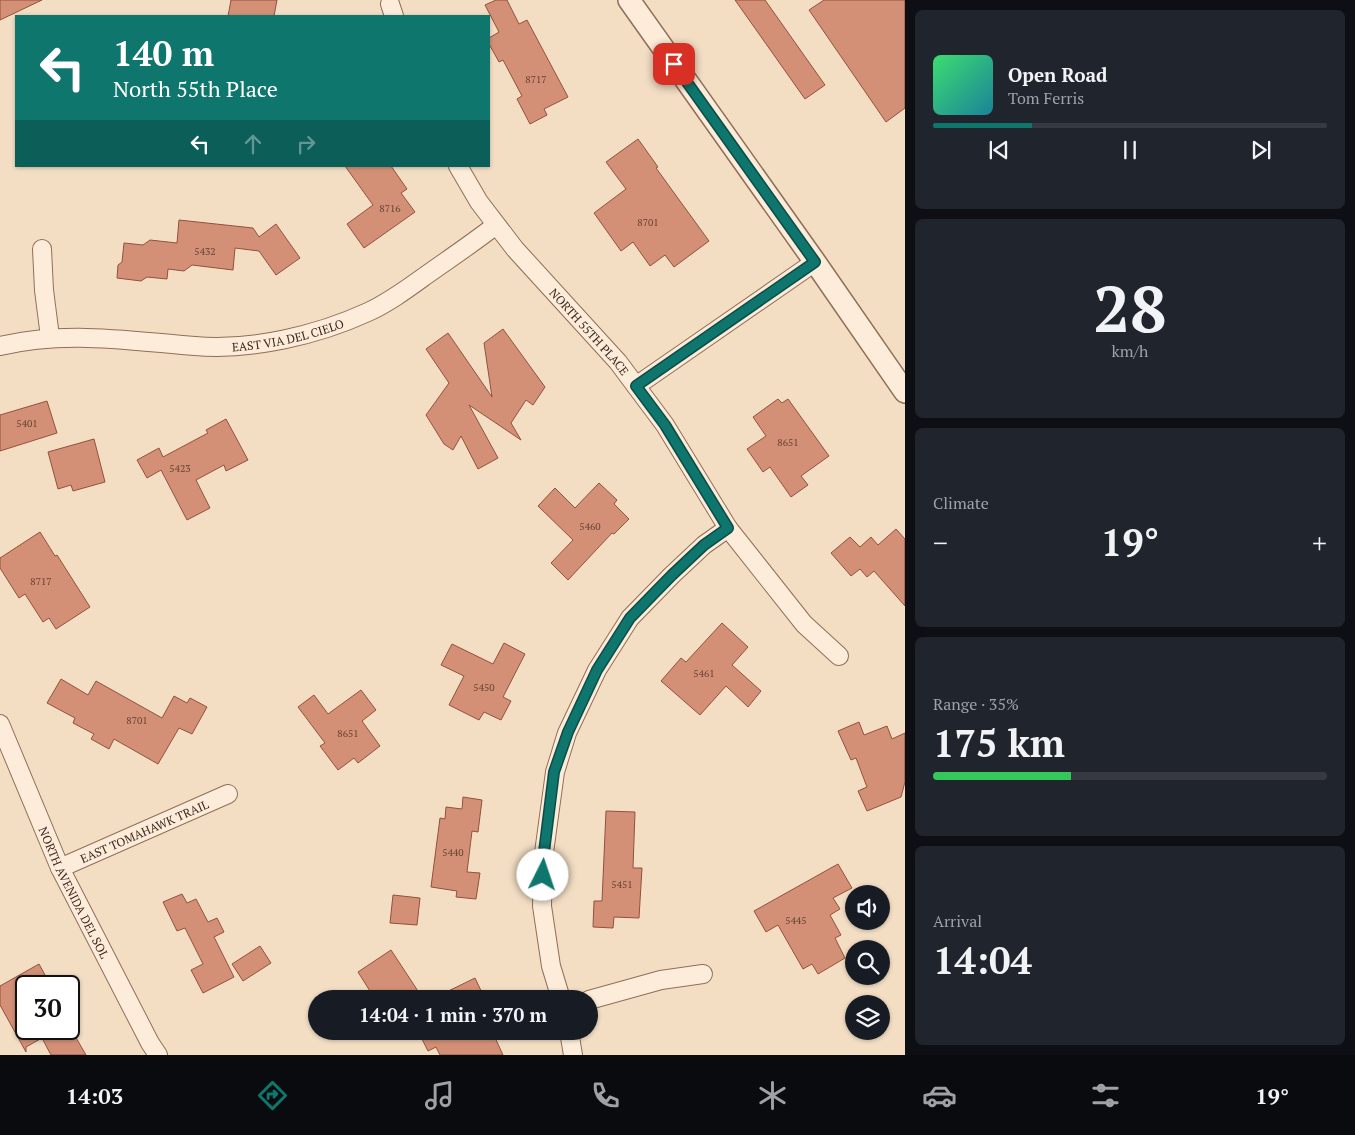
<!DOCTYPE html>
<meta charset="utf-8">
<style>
body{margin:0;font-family:"PT Serif",serif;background:#20242c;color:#f1f3f6;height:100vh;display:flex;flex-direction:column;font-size:19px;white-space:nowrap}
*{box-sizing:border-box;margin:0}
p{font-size:16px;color:#9ea1a6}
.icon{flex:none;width:28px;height:28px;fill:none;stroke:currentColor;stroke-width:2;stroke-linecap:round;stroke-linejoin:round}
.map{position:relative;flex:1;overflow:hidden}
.panel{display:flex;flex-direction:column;gap:10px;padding:10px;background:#0d0f14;width:450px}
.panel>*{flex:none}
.banner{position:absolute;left:15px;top:15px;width:475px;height:152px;border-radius:0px;box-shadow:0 1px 4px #0004;background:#0f766e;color:#fff;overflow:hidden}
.controls{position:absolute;left:845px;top:885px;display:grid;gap:10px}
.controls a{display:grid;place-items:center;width:45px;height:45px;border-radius:50%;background:#171b24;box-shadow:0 1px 4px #0004;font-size:25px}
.speed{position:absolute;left:15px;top:975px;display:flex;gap:10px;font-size:25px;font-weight:700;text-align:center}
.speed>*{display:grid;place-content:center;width:65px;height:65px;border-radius:50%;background:#171b24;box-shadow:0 1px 4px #0004;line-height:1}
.speed .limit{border:2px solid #111;border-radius:8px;background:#fff;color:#111}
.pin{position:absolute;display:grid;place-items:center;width:42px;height:42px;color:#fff;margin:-21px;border-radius:10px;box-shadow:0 2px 8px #0006}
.me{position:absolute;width:55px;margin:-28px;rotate:4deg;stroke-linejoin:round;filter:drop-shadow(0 0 4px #0008)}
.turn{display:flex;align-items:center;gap:18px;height:105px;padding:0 15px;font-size:22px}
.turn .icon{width:65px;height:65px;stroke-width:2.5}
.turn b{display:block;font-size:35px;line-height:42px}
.lanes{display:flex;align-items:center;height:48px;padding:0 15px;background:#0003;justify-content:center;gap:25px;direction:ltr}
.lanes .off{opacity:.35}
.big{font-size:38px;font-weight:700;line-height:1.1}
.panel .widget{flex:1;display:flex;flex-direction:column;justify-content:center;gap:8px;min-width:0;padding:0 18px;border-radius:8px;background:#20242c}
.panel .dial{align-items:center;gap:0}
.dial b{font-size:65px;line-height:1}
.song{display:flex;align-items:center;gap:15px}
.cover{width:60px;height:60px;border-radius:8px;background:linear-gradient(135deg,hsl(140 70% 55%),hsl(190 70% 35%))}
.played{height:5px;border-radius:2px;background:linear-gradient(90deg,#0f766e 25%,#363941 25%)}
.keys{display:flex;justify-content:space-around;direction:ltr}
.heat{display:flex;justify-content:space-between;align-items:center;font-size:28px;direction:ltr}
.charge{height:8px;border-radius:4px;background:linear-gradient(90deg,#34c759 35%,#363941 0)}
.trip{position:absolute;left:308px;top:990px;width:290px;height:50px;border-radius:25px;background:#171b24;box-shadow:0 1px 4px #0004;font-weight:700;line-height:50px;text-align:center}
.dock{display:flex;height:80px;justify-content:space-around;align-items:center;background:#090b0e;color:#9ea1a6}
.dock .icon{width:35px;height:35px}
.dock .current{color:#0f766e}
.dock b{font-size:22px;color:#f1f3f6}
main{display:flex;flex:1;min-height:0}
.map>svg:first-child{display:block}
.building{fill:#d49077;stroke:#92513b}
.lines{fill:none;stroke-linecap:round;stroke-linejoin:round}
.minor-casing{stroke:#906e58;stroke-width:20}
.tertiary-casing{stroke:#906e58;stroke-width:24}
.minor{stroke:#fcecd9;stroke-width:18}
.tertiary{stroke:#fcecd9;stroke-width:21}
.route-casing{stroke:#0a4d48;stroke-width:12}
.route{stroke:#0f766e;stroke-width:9}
.labels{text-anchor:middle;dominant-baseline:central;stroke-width:4;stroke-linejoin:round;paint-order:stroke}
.number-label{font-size:10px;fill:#644334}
.street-label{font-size:12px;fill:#3e291e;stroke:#f9e9d5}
</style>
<main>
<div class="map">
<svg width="905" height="1055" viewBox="0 0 905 1055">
<rect width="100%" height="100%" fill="#f3dec4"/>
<path class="building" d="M0 0H42L0 20Z
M231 0H277L274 16H228Z
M496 0H507L519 24 527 20 568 97 544 109 547 115 530 124 517 99 522 96 503 60 499 62 489 44V38L499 32 485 5Z
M735 0H765L825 85 805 99Z
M824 0H905V108L886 122 809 10Z
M638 139 658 167 656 168 709 241 674 267 665 255 650 266 633 242 621 251 594 213 626 189 606 162Z
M345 166H391L407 189 401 193 415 212 364 248 347 224 373 205Z
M179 220 253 228 259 237 276 224 300 258 276 275 259 251 235 248 233 270 192 265 184 271 168 269 167 279 147 277 141 281 117 278 118 265 122 262 124 243 143 245 150 240 177 243Z
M503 329 545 387 533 405 526 400 511 423 521 440 469 405 498 458 478 469 461 436 453 450 444 444 426 415 449 383 426 349 448 333 492 397 484 343Z
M778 399 782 403 788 399 829 456 801 476 808 485 791 497 770 467 763 472 747 449 766 436 753 417Z
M47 401 57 433 0 451V415Z
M226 419 248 460 226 471 224 465 196 480 210 508 187 520 161 470 147 478 137 460 159 448 163 457 208 433 206 430Z
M94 439 105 482 73 491 71 485 58 489 48 452Z
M599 483 617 500 614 504 629 519 614 534 612 533 568 580 551 563 573 540 538 506 555 488 575 508Z
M896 529 905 539V606L874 571 867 577 860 569 851 576 831 553 850 537 860 547 871 537 878 545Z
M40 532 55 556 57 555 90 607 56 629 49 618 43 622 25 594 19 598 0 568V558Z
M722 623 748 647 732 665 761 691 748 707 726 686 700 715 661 681 681 658 686 662Z
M504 643 525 654 503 697 511 701 501 720 484 712 479 720 449 705 464 676 441 665 452 644 493 664Z
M61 679 88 695 96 681 162 718 174 696 187 703 190 698 207 707 192 734 179 728 158 764 114 739 109 749 91 739 94 734 73 723 75 718 47 703Z
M361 690 376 710 362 721 380 746 358 763 354 758 338 770 320 746 325 743 298 707 314 695 328 714Z
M859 722 864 735 887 726 892 739 905 733V782L901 797 867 811 858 791 867 787 856 758 851 760 838 731Z
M463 797 482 800 478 832 472 831 467 872 480 873 476 899 456 897 457 891 431 887 440 818 445 819 446 807 462 809Z
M606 811 635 812 633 868H642L639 918 614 917 613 928 593 927 594 901H602Z
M838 864 852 888 833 898 840 909 830 915 841 935 835 938 845 958 818 974 812 964 803 969 778 925 766 932 754 911Z
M182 894 187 903 196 899 208 922 217 918 224 932 214 937 234 977 203 993 191 970 203 964 185 928 177 931 163 902Z
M393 895 420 898 417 925 390 923Z
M260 946 271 963 243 981 232 964Z
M391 950 414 985 423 999H375L358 972Z
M39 964 51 986H26V1029H71L86 1055H51L42 1038 26 1047V1052L0 1005V986Z
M475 978 485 999H432Z
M418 1031H492L503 1055H440L436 1047 428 1051Z"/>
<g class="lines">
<g class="minor-casing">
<g id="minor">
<path d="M390 4 394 16"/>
<path id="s1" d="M458 166 479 202 515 249 618 362 665 425 728 528 804 624 839 656"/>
<path d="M42 249 44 290 50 337"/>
<path id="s2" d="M0 346C66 330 129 341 195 346 251 351 318 335 368 312 388 303 407 289 425 276 449 259 473 243 496 225"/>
<path d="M636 386 815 262"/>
<path id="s3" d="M0 724 60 868 150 1043 158 1055"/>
<path id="s4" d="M60 868 228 794"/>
<path d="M561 999 551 966 542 906 543 860 555 772 567 733 597 670 630 618 672 575 704 545 728 528"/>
<path d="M589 1000 661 980 703 974"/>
<path d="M569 1031 573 1055"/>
</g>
</g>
<g class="tertiary-casing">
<path id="tertiary" d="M629 0 815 262 905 392"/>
</g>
<use href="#minor" class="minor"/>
<use href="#tertiary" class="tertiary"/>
</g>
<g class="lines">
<g class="route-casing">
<path id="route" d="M543 875V860L554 772 568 732 597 670 630 618 672 575 704 545 728 528 665 425 636 386 815 262 674 64"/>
</g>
<use href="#route" class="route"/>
</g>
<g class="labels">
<g class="number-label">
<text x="536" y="79">8717</text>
<text x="390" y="208">8716</text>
<text x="648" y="222">8701</text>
<text x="205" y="251">5432</text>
<text x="27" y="423">5401</text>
<text x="788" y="442">8651</text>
<text x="180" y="468">5423</text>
<text x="590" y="526">5460</text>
<text x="41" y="581">8717</text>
<text x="704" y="673">5461</text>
<text x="484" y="687">5450</text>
<text x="137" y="720">8701</text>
<text x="348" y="733">8651</text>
<text x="453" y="852">5440</text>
<text x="622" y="884">5451</text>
<text x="796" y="920">5445</text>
</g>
<g class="street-label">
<text stroke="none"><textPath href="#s2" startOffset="290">EAST VIA DEL CIELO</textPath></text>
<text stroke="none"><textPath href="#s1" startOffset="212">NORTH 55TH PLACE</textPath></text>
<text stroke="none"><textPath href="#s4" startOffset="92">EAST TOMAHAWK TRAIL</textPath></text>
<text stroke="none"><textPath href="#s3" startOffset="184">NORTH AVENIDA DEL SOL</textPath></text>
</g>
</g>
</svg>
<div class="controls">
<a><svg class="icon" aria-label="sound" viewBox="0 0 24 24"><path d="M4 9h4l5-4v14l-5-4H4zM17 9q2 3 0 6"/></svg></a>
<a><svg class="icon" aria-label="search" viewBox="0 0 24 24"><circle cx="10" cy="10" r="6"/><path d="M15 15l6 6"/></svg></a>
<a><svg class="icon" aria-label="layers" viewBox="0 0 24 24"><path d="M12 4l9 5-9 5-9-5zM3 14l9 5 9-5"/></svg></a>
</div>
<div class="speed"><div class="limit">30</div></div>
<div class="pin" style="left:674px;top:64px;background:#d93025"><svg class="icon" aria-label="arrive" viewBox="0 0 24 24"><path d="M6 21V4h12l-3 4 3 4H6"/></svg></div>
<svg class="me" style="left:543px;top:875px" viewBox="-20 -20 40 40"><circle r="19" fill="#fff"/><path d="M0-13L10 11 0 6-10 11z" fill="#0f766e"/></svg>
<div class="trip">14:04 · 1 min · 370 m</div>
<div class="banner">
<div class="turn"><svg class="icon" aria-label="left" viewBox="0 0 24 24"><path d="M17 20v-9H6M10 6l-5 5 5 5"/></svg><div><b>140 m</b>North 55th Place</div></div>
<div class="lanes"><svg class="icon" aria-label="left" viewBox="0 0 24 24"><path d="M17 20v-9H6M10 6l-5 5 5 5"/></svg><svg class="icon off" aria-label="ahead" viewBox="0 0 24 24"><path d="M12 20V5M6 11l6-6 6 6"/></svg><svg class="icon off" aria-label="right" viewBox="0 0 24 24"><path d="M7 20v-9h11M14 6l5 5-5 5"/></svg></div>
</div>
</div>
<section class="panel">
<div class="widget">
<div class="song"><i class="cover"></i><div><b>Open Road</b><p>Tom Ferris</p></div></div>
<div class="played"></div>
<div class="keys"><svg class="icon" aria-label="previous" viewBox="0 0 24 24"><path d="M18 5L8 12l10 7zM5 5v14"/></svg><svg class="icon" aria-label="pause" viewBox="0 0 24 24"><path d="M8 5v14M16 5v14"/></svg><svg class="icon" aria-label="next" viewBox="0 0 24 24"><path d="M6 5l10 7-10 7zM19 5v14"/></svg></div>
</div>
<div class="widget dial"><b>28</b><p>km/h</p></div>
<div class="widget"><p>Climate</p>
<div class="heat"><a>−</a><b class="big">19°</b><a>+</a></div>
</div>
<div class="widget"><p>Range · 35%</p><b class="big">175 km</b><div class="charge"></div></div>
<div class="widget"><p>Arrival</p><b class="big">14:04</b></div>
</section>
</main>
<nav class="dock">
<b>14:03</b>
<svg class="icon current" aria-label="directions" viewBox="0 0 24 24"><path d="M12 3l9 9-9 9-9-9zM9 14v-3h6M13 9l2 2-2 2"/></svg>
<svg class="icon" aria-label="music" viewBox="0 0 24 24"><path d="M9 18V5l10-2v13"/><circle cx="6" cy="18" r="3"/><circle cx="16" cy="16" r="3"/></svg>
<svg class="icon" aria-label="phone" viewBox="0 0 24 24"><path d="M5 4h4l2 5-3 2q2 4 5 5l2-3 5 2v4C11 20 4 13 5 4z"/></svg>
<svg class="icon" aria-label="climate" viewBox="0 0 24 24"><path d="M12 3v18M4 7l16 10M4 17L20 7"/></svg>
<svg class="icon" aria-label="car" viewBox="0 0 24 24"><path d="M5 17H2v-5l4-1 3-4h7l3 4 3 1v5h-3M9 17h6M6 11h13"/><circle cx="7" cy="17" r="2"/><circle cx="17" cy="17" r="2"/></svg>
<svg class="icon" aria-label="filters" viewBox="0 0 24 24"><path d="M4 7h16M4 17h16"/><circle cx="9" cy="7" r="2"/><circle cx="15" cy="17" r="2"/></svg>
<b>19°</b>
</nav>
